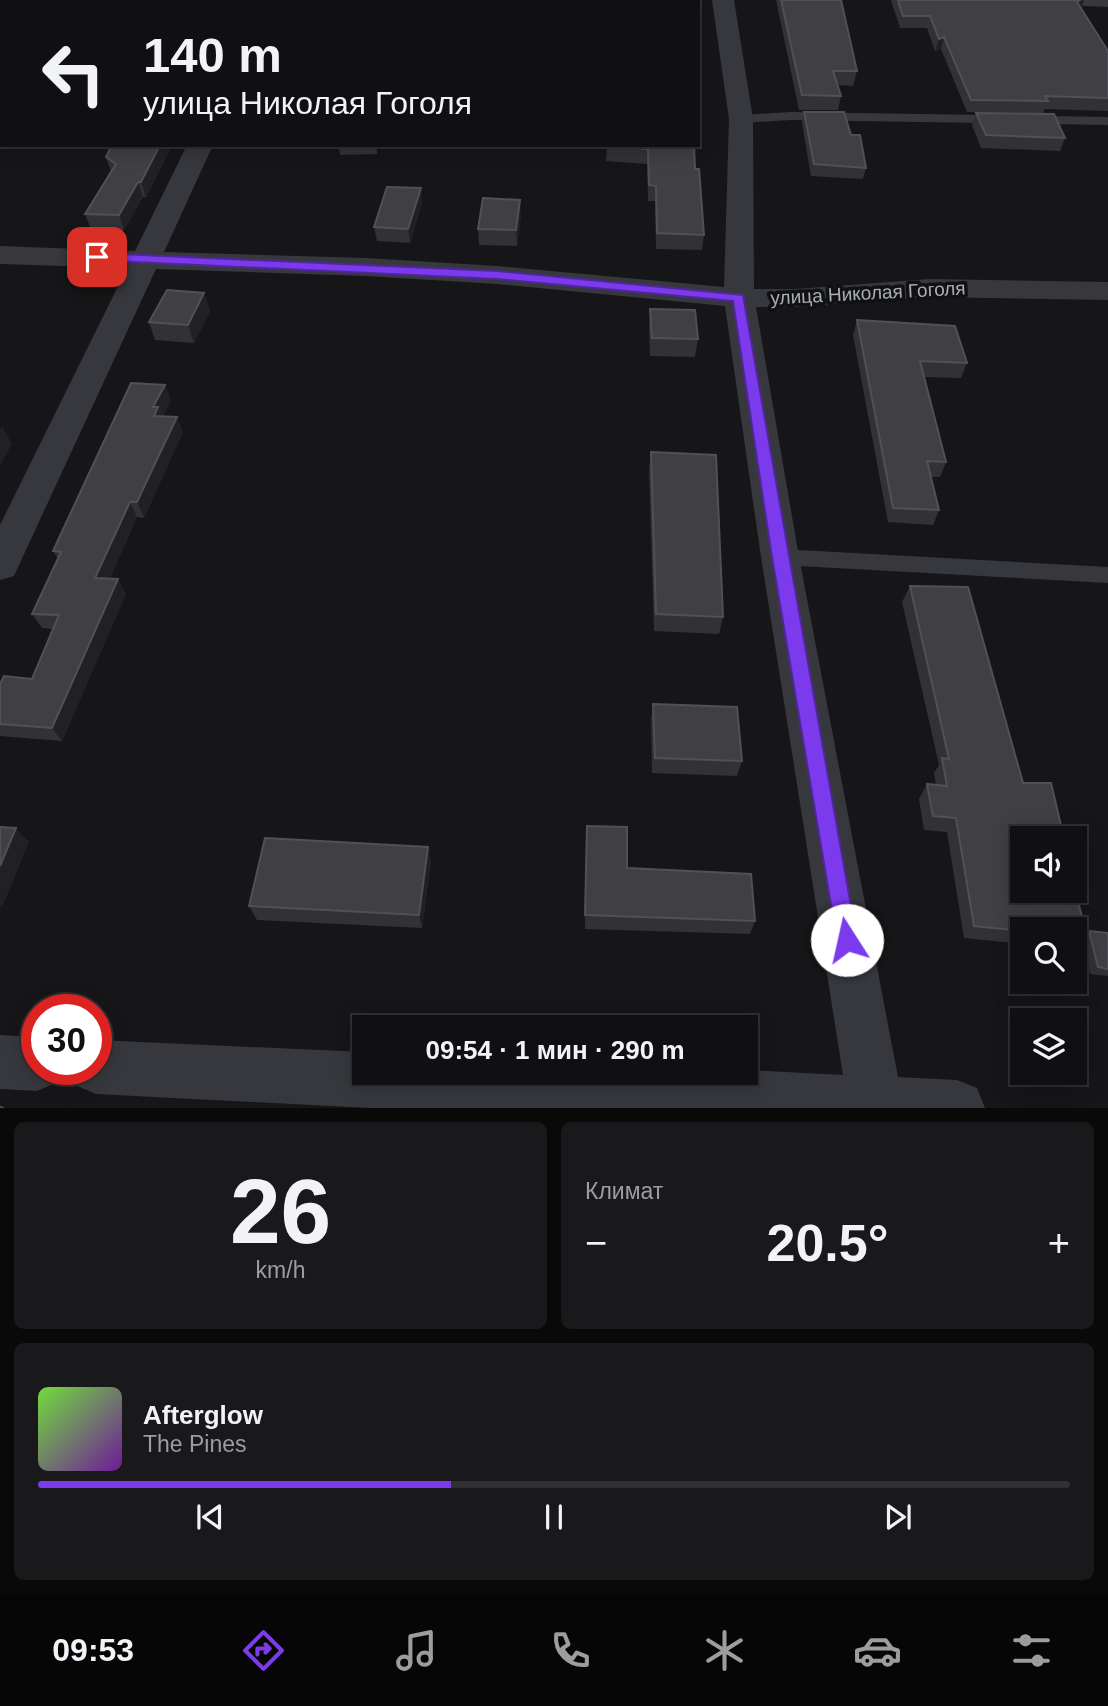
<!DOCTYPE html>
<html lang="ru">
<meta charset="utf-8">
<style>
body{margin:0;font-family:Helvetica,sans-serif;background:#19191b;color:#f1f3f6;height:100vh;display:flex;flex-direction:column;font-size:26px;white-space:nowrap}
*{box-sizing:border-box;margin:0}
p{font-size:23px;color:#9c9d9f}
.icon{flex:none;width:38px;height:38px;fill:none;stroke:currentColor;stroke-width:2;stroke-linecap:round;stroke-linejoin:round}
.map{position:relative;height:1108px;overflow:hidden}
.drawer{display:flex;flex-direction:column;gap:14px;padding:14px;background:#09090a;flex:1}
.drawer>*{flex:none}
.top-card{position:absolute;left:0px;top:0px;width:700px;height:147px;box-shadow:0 4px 18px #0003,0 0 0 2px #303032;background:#101012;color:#f1f3f6;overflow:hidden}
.tools{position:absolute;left:1010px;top:826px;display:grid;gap:14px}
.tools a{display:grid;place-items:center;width:77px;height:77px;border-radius:0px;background:#101012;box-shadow:0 4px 18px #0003,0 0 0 2px #303032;font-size:35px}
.speed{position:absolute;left:21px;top:994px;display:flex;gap:14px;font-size:35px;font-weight:700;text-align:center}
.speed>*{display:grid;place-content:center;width:91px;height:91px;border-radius:50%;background:#101012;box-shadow:0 4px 18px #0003,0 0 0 2px #303032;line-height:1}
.speed .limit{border:10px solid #d22;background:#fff;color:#111}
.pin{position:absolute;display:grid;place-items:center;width:60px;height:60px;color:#fff;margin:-30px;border-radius:14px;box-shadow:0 4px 10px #0006}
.me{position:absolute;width:77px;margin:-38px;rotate:350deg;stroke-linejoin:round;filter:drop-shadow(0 0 5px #0008)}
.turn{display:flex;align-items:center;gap:24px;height:147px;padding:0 28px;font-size:32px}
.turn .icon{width:91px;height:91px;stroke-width:2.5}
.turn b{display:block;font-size:49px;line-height:60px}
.big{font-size:52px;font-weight:700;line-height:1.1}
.drawer .widget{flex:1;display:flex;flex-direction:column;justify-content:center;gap:10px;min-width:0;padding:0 24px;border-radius:10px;background:#19191b}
.drawer .dial{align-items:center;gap:0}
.dial b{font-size:91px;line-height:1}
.song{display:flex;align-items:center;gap:21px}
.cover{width:84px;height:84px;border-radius:10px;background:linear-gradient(135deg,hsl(100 70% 55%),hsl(280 70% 35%))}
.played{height:7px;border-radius:4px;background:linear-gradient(90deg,#7c3aed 40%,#303032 40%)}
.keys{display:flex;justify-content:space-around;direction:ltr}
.heat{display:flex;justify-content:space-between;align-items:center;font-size:38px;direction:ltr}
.drawer .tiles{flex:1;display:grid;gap:14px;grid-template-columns:1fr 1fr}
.widget:last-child{grid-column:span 2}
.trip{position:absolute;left:352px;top:1015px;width:406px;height:70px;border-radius:0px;background:#101012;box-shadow:0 4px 18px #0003,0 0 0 2px #303032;font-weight:700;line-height:70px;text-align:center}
.menu{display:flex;height:112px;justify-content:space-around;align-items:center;background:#060607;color:#9c9d9f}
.menu .icon{width:49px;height:49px}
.menu .selected{color:#7c3aed}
.menu b{font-size:32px;color:#f1f3f6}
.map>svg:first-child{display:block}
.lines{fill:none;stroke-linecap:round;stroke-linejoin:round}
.service{fill:#37383d;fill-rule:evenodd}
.minor{fill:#37383d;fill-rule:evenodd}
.tram{stroke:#4a4c52;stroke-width:2.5}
.wall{fill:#323236}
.shaded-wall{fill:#212124}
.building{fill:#3f3f44;stroke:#4f5156;stroke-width:2}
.route{fill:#7c3aed;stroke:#51269a;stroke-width:2}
.labels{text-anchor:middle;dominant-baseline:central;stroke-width:7;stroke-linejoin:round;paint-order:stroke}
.far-street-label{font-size:19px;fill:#a8adb8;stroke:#111113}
</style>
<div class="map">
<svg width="1108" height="1108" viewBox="0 0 1108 1108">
<rect width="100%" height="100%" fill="#161618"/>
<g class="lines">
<path class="service" d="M791 112 1108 117V125L791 120 741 123 734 119 741 115Z
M780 549 1108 567V583L780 565 773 563 769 557 773 551Z"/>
<path class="minor" d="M712 0H734L753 119 754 289H796L930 279 1108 282V300L930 297 796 307H756L799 557 898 1077 957 1080 977 1088 985 1108H370L96 1094 77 1086 70 1069H96V1040L364 1052V1073H746V1070L843 1075 761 557 725 306 497 284 366 276 156 269 19 565 14 576 0 580V525L127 268 0 264V246L135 251 187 145H213L164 252 366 258 497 266 724 287 729 119Z
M1061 0H1108V7L1064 5Z
M0 1035 37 1037V1069H62L56 1083 37 1091 0 1089Z"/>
<path class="tram" d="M0 1107 3 1108"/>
</g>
<path class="wall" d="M776 0H841L857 71 853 86 838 85 841 96 838 110H799Z
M891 0H1084L1081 9 1108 51V111L1045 109 1043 113 967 112 941 49 935 51 927 28H900Z
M2 7V27L0 23V9Z
M804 112 851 135 866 168 863 179 811 176 802 123Z
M976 113 1065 138 1060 151 981 148 972 125Z
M172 145 146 197H143L124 230 91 229 85 214 111 172 106 157Z
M338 145H377V154L340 155Z
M607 145H694L695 169 704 235 702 250 656 249 655 201H648L647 164 606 161Z
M422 202 410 243 377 241 374 227Z
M521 216 517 246 479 245 478 229Z
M204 293 210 311 194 343 155 340 149 322Z
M650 309 698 339 695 357 650 356 649 327Z
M857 320 967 363 961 378 924 377 946 462 940 477H931L939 510 933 525 888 522 853 335Z
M165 385 171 401 163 416 183 432 144 518 137 517 110 578 126 594 62 741 0 736V684L32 679 53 629 42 628 32 614 58 559 53 551Z
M651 452 723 617 719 634 654 631 649 470Z
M910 586 1023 783 1086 934 1089 931 1108 933V976L1090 974 1083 941 1074 949V929H1022V944L964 938 947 832 924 830 919 799 927 784 936 785 934 773 939 765 902 602Z
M653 704 742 761 737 776 652 773 651 720Z
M586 840 627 868 755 921 750 934 585 929Z
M431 861 422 928 257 920 249 906Z"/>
<path class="shaded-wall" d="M1080 0H1084L1081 8 1077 2Z
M944 37 941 49 935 51 939 39Z
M160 145H172L146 197 141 182Z
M138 182 143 197 124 230 119 215Z
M421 188 422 202 410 243 408 229Z
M520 200 521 216 517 246 516 230Z
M204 293 210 311 194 343 188 325Z
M165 385 171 401 162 418 154 416 153 407Z
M177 417 183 432 144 518 137 502Z
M2 426 12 444 0 466V430Z
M130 502 137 517 103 593 95 578Z
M118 579 126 594 62 741 52 728Z
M16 828 29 842 2 908 0 906V866Z
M428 847 431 861 422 928 419 915Z"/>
<path class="building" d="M7 0H556V2H6Z
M639 0H682V2H639Z
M781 0H841L857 71H833L841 96 802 95Z
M898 0H1080L1077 2 1108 51V98L1045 96 1048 101 971 100 944 37 939 39 930 16H903Z
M804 112H844L851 135H860L866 168 814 164Z
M976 113 1054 114 1065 138 986 135Z
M112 145H160L141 182H138L119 215 85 214 116 164 106 157Z
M607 145H694L695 169H699L704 235 657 233 656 186 649 185 648 149Z
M387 187 421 188 408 229 374 227Z
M483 198 520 200 516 230 478 229Z
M167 290 204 293 188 325 149 322Z
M650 309 695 310 698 339 652 338Z
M857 320 955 326 967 363 920 361 946 462 927 461 939 510 893 508Z
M131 383 165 385 153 407H158L154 416 177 417 137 502H130L95 578 118 579 52 728 0 724V684L4 676 32 679 59 615 32 614 61 552 53 551Z
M651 452 716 455 723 617 656 614Z
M910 586 968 587 1023 783H1051L1064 838H1022V891H1074V884L1087 938 1074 936V929H1022V931L974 926 956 818 933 816 927 784 947 786 942 758 949 759Z
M653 704 737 707 742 761 655 758Z
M587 826 627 827V868L751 874 755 921 585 915Z
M0 827 16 828 0 866Z
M265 838 428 847 419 915 249 906Z
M1089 931 1108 933V969L1098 967Z"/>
<path class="route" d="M97 253 497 271 743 295 857 940 854 947 847 950 840 947 837 940 772 557 733 301 497 279 92 260V255Z"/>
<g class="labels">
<g class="far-street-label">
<text transform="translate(868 293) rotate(-3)">улица Николая Гоголя</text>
</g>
</g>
</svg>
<div class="tools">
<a><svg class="icon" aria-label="sound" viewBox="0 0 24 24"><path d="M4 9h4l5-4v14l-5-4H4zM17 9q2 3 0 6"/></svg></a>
<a><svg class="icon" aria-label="search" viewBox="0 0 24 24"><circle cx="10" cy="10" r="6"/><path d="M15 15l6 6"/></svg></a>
<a><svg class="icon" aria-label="layers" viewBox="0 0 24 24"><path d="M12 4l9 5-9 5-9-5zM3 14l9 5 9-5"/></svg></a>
</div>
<div class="speed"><div class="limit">30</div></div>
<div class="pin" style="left:97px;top:257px;background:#d93025"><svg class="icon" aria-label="arrive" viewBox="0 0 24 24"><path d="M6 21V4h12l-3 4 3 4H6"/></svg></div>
<svg class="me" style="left:847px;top:940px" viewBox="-20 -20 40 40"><circle r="19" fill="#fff"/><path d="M0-13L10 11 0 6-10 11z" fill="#7c3aed"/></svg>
<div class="trip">09:54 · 1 мин · 290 m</div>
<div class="top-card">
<div class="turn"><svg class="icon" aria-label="left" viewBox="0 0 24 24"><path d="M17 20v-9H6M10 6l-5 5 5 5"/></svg><div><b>140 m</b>улица Николая Гоголя</div></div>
</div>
</div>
<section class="drawer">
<div class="tiles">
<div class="widget dial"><b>26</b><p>km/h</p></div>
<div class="widget"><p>Климат</p>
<div class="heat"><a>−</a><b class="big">20.5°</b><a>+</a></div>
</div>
<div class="widget">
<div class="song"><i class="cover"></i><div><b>Afterglow</b><p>The Pines</p></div></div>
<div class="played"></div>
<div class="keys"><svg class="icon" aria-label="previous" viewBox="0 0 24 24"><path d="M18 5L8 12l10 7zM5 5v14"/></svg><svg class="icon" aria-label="pause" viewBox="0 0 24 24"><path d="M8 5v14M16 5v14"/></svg><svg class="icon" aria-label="next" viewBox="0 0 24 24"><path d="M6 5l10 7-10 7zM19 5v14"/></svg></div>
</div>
</div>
</section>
<nav class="menu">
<b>09:53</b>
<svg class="icon selected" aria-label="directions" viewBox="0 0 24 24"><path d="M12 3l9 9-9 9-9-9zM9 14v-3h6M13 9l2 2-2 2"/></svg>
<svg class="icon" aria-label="music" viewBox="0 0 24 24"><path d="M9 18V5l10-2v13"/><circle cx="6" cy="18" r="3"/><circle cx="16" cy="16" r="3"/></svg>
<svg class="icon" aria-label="phone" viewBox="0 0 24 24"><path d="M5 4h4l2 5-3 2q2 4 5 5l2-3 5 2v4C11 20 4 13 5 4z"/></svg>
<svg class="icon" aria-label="climate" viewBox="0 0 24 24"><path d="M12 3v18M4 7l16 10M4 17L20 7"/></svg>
<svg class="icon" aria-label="car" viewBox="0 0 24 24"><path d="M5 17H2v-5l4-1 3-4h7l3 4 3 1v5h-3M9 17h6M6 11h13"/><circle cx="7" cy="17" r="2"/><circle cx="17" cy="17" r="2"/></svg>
<svg class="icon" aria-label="filters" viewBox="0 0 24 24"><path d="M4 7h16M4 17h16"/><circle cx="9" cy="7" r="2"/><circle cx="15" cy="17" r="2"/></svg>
</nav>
